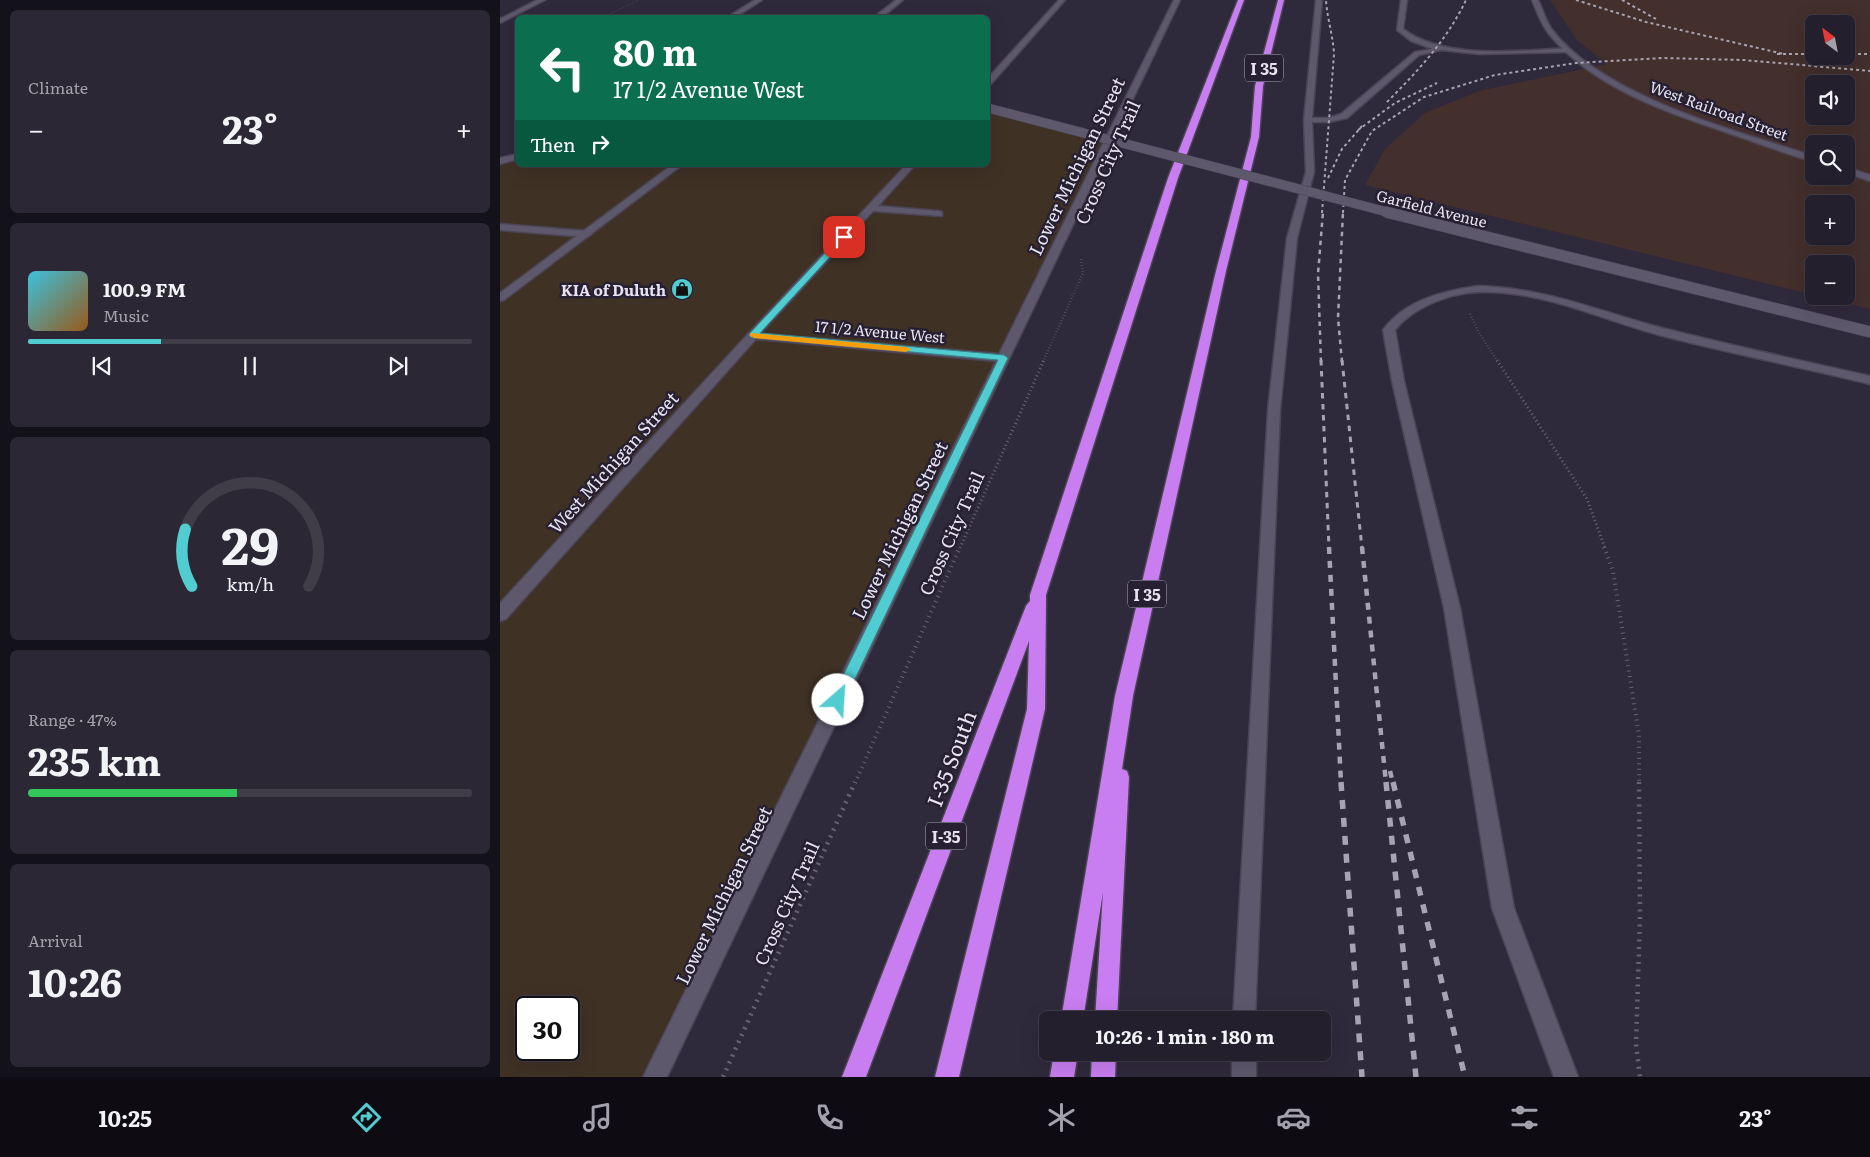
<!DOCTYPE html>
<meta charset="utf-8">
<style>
body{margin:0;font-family:Literata,serif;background:#2b2735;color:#f1f3f6;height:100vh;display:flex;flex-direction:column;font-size:19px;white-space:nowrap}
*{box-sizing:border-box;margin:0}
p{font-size:16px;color:#a3a2aa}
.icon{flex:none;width:28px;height:28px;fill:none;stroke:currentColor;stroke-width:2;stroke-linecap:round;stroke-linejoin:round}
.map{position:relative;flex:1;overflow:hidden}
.details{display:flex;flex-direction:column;gap:10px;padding:10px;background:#131119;width:500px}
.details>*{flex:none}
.hud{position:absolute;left:15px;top:15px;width:475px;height:152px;border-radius:8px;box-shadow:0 5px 20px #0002,0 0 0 1px #403d49;background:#0b6e4f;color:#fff;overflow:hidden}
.needle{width:32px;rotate:328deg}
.tools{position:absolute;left:1305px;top:15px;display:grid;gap:10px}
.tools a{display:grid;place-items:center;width:50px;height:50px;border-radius:8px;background:#231f2d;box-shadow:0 5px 20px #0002,0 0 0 1px #403d49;font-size:25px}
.speed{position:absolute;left:15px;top:996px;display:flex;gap:10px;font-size:25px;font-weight:700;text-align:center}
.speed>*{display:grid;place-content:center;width:65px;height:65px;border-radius:50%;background:#231f2d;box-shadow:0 5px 20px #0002,0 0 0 1px #403d49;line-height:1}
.speed .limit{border:2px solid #111;border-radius:8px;background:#fff;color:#111}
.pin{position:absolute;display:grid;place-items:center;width:42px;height:42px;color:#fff;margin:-21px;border-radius:10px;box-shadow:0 2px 8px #0006}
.me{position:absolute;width:55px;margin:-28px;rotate:26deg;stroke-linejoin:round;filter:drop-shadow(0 0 4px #0008)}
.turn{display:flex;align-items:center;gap:18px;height:105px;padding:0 15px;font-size:22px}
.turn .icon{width:65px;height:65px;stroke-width:2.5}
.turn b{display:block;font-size:35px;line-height:42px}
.then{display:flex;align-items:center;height:48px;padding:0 15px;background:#0003;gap:10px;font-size:19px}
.big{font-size:38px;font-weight:700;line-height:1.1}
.details .tile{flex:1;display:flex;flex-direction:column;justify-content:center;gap:8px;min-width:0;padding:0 18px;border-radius:8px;background:#2b2735}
.details .dial{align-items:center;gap:0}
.dial svg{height:130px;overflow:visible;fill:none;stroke:#403d49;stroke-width:7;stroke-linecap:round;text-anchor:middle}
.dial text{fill:#f1f3f6;stroke:none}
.song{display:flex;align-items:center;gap:15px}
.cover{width:60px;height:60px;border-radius:8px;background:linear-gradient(135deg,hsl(190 70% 55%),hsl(30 70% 35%))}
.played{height:5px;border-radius:2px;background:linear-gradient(90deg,#51ccd1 30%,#403d49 30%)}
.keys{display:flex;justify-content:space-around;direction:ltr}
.heat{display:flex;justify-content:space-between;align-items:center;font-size:28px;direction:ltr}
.charge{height:8px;border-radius:4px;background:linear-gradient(90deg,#34c759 47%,#403d49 0)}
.trip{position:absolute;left:539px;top:1011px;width:292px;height:50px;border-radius:8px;background:#231f2d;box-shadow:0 5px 20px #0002,0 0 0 1px #403d49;font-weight:700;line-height:50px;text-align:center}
.menu{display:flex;height:80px;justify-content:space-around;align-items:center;background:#0e0c12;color:#a3a2aa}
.menu .icon{width:35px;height:35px}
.menu .current{color:#51ccd1}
.menu b{font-size:22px;color:#f1f3f6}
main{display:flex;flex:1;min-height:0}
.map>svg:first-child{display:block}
.commercial{fill:#403125;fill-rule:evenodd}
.industrial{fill:#432f2c;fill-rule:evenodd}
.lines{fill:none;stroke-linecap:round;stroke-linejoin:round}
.lane-casing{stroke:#4a4454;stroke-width:3}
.street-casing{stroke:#4a4454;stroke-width:3}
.secondary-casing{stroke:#4a4454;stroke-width:3}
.highway-casing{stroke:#4a4454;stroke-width:3}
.path-far4{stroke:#686274;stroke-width:1;stroke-dasharray:0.5 2;stroke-linecap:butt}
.path-far3{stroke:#686274;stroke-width:2.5;stroke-dasharray:0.5 2.5;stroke-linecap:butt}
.path-far2{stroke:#686274;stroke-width:3;stroke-dasharray:1 3;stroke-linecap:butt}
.path-far1{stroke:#686274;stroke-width:4;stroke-dasharray:1 4.5;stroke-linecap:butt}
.path{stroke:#686274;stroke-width:4.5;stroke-dasharray:2 5.5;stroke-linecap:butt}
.lane{fill:#5e586d;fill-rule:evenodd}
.street{fill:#5e586d;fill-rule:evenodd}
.secondary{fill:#5e586d;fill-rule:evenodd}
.highway{fill:#c87df0;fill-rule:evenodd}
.rail-far4{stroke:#a7a3b2;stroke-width:2;stroke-dasharray:3 3;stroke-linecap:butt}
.rail-far3{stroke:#a7a3b2;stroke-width:2.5;stroke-dasharray:4.5 4.5;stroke-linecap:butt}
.rail-far2{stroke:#a7a3b2;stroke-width:3;stroke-dasharray:5.5 5.5;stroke-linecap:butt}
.rail-far1{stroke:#a7a3b2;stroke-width:4.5;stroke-dasharray:7 7;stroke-linecap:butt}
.rail{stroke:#a7a3b2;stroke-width:5.5;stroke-dasharray:9 9;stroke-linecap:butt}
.secondary-bridge-far1-casing{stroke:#4a4454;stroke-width:10;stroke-linecap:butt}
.secondary-bridge-casing{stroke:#4a4454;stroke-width:12;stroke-linecap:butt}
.secondary-bridge-far1{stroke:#5e586d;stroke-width:9}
.secondary-bridge{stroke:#5e586d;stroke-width:11}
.route{fill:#51ccd1;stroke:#358588}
.slow{fill:#f59e0b}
.labels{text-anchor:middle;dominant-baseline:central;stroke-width:5;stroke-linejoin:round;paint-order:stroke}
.far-street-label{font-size:15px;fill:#e7e3f0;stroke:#262032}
.far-poi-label{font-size:15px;font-weight:bold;fill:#e7e3f0;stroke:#262032;text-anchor:end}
.shield{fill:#262032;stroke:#ada8b7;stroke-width:1}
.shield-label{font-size:16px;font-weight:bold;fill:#e7e3f0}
.street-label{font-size:18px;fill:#e7e3f0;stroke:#262032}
.near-street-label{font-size:21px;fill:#e7e3f0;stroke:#262032}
</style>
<main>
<section class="details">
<div class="tile"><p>Climate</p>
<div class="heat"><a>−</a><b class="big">23°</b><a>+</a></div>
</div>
<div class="tile">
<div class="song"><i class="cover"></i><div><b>100.9 FM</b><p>Music</p></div></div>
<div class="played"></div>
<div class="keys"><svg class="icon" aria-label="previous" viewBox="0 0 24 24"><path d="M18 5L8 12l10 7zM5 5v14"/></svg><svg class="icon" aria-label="pause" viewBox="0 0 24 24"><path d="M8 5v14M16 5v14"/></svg><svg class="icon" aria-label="next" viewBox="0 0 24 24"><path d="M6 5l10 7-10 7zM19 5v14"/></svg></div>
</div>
<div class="tile dial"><svg viewBox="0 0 100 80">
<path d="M14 69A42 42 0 1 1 86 69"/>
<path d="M14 69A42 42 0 0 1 10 34" stroke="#51ccd1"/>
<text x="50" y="56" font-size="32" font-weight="700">29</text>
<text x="50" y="72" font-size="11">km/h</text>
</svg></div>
<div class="tile"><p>Range · 47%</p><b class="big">235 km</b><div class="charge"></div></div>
<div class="tile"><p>Arrival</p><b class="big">10:26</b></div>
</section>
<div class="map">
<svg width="1370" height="1077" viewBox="0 0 1370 1077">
<rect width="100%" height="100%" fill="#2f293c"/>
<path class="commercial" d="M488 106 612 136 152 1077H0V161L17 156 18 165H488ZM26 1008H69V1050H26Z"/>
<path class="industrial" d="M1050 0H1370V309L1317 296H1346V264H1314V295L865 185 885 149 925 113 979 91 1107 64 1077 40ZM1314 24H1346V56H1314ZM1314 84H1346V116H1314ZM1314 144H1346V176H1314ZM1314 204H1346V236H1314Z"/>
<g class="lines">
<g class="lane-casing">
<path id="lane" d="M816 0H822L812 118H829L841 114 915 52 933 49 911 41 897 30 901 0H907L903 29C945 60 1018 51 1068 48L1071 50 1068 52 979 54 941 50 919 55 847 118 829 122H812L814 172 797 238 780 410 755 1020H733L768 410 787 238 806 172 804 120Z
M406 165H415L378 206 439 211 442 212V216L373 211 257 337H249L247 335 249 333Z
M978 286C1048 288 1100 312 1166 329 1234 346 1302 361 1370 376V384C1300 367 1229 353 1159 335 1100 319 1041 290 979 292 949 293 914 307 895 330L904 381 960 608 1014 908 1078 1077H1054L992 908 944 608 892 381 883 330C905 300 943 291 978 286Z
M732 1052H756V1077H732Z"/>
</g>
<g class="street-casing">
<path id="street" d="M255 0H262L234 18H226Z
M559 0H565L491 84H488V78Z
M674 0H680L167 1077H143L496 361 256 339 6 619 0 621V603L249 333 499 354Z
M0 224 87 231 92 234 87 237 0 230Z"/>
</g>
<g class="secondary-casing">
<path id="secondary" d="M37 0H45L0 23V19Z
M396 0H403L381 18H373Z
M1032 0H1038C1043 10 1046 22 1053 31 1105 97 1236 131 1314 156V162C1287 154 1260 144 1234 135 1169 113 1094 89 1049 34 1041 24 1037 12 1032 0Z
M18 154V159L0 164V158Z
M172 165H182L4 300 0 301V293Z
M1346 167 1370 175V181L1346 173Z"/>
</g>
<g class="highway-casing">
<path id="highway" d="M738 0H744L678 178 546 595 545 709 459 1077H435L527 709 529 641 366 1077H342L526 606 530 601V595L668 178Z
M778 0H784L763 86 759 137 726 271 633 696 622 769 627 771 629 777 617 1020H595L603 892 583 1020H561L615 696 716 271 751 137 755 86Z
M554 1052H578L574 1077H550Z
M592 1052H616L615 1077H591Z"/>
</g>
<path class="path-far4" d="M101 18 139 0"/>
<path class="path-far3" d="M970 314 978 331 998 362
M543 362 583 273 581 259"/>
<path class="path-far2" d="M997 360 1087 499 1105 548
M460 548 544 360"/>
<path class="path-far1" d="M1104 547 1113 571 1139 735V783
M355 783 460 547"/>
<path class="path" d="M1139 782 1140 916 1136 1044 1140 1077
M223 1077 355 782"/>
<use href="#lane" class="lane"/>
<use href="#street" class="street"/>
<use href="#secondary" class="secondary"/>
<use href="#highway" class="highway"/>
<path class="rail-far4" d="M1076 0 1146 22 1284 54
M1122 0 1156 19
M1277 54H1314
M1346 54H1370
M887 102C918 71 947 40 966 0
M858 130 895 103 937 83
M828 178 842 149 862 126
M822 213 834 54C833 35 827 18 826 0
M843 213 845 180 872 131 924 97 995 75 1076 63 1162 58 1244 60 1370 71"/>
<path class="rail-far3" d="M821 362 818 274 823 212
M842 362 838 318 843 212"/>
<path class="rail-far2" d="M821 360 829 548
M842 360 862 548"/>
<path class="rail-far1" d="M829 547 841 783
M862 547 886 783
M890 771 893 783"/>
<path class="rail" d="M841 782 862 1077
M886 782 916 1077
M893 782 965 1077"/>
<g class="secondary-bridge-far1-casing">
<path id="secondary-bridge-far1" d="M488 108 891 213"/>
</g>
<g class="secondary-bridge-casing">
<path id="secondary-bridge" d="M886 212 1370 332"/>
</g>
<use href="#secondary-bridge-far1" class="secondary-bridge-far1"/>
<use href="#secondary-bridge" class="secondary-bridge"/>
</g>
<path class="route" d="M342 235 348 237 260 333 504 355 508 358 343 704 338 706 333 704 331 700 498 360 250 337V333Z"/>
<path class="slow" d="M251 333 406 347 411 349 406 352 254 338 249 335Z"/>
<defs>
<g id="shop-disc" transform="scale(1.125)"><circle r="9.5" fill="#51ccd1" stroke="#262032"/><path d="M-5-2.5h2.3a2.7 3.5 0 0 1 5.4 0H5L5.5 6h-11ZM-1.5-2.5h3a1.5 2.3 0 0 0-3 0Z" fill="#111"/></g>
</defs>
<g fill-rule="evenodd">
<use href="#shop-disc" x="182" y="289"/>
</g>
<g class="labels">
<g class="far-street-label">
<text transform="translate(1219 110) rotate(20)">West Railroad Street</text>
<text transform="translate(932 208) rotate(14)">Garfield Avenue</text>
<text transform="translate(380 331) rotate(5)">17 1/2 Avenue West</text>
</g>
<g class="far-poi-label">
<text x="166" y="289">KIA of Duluth</text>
</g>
<g class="shield">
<rect x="745" y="54.5" width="38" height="27" rx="4"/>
<rect x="628" y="580.5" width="38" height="27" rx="4"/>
<rect x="426" y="822.5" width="40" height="27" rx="4"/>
</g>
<g class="shield-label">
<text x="764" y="68">I 35</text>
<text x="647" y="594">I 35</text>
<text x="446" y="836">I-35</text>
</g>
<g class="street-label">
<text transform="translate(607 162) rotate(-66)">Cross City Trail</text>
<text transform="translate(576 166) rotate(-64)">Lower Michigan Street</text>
<text transform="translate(113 462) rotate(-48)">West Michigan Street</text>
<text transform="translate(399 530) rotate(-64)">Lower Michigan Street</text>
<text transform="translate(451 533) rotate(-66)">Cross City Trail</text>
<text transform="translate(223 895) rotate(-64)">Lower Michigan Street</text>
<text transform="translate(286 903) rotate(-66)">Cross City Trail</text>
</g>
<g class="near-street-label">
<text transform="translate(450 758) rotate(-69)">I-35 South</text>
</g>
</g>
</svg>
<div class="tools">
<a><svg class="needle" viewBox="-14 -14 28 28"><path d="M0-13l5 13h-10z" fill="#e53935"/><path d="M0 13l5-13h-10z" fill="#a3a2aa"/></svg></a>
<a><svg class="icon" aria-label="sound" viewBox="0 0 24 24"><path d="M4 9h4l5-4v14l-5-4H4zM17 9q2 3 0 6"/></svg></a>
<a><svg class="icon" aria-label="search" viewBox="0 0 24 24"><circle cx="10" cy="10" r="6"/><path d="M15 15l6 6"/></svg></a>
<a>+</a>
<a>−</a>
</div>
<div class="speed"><div class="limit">30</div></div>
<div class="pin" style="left:344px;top:237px;background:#d93025"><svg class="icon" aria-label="arrive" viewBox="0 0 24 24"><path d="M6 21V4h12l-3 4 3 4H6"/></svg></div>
<svg class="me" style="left:338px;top:700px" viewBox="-20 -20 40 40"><circle r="19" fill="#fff"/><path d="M0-13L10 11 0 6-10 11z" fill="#51ccd1"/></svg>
<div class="trip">10:26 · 1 min · 180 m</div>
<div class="hud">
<div class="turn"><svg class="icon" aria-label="left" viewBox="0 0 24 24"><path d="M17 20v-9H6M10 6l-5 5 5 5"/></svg><div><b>80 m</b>17 1/2 Avenue West</div></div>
<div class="then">Then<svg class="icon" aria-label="right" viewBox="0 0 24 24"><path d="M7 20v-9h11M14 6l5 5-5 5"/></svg></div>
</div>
</div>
</main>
<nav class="menu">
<b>10:25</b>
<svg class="icon current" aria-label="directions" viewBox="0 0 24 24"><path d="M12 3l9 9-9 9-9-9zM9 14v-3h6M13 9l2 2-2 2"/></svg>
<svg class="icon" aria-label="music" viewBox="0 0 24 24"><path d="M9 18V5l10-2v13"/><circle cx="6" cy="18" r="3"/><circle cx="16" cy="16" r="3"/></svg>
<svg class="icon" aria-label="phone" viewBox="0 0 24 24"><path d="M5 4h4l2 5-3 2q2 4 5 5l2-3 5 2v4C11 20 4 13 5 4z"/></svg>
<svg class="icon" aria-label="climate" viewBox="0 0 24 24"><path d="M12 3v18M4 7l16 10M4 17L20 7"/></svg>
<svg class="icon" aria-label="car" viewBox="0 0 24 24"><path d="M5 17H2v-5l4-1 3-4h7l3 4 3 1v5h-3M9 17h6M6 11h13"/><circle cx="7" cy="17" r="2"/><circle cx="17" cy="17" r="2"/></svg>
<svg class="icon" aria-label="filters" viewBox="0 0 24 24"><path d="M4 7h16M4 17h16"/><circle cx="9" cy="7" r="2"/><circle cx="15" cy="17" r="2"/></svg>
<b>23°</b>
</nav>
